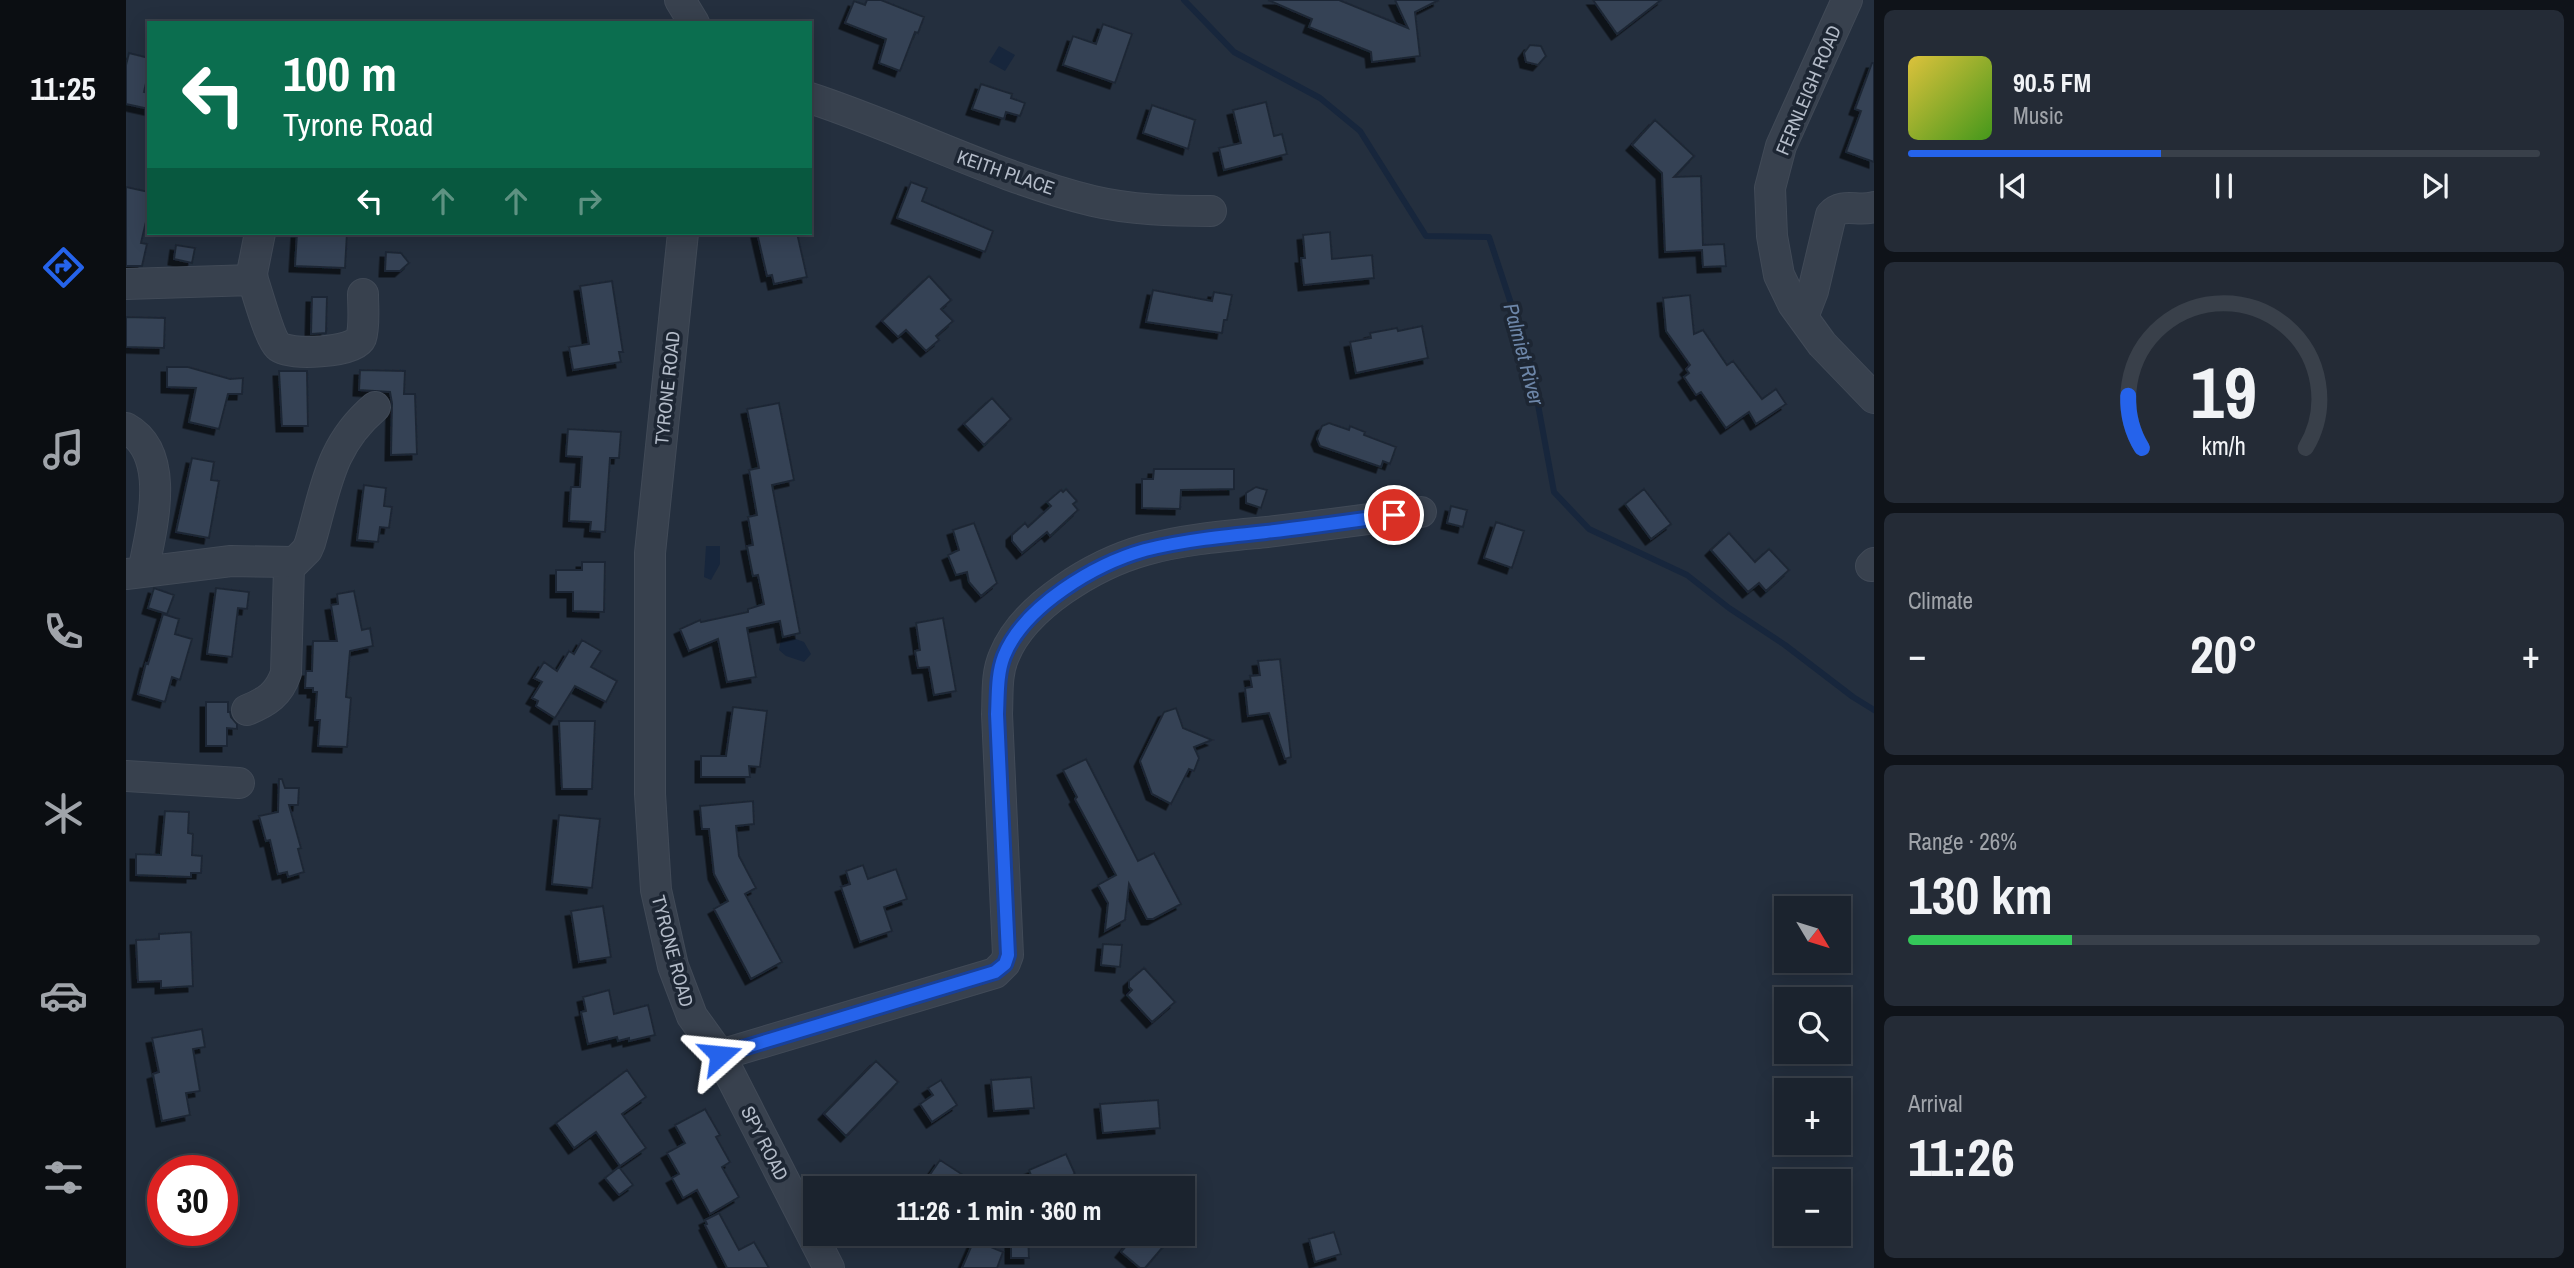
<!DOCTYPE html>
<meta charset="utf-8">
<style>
body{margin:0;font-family:"Archivo Narrow",sans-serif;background:#242b36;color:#f1f3f6;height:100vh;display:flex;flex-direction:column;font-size:26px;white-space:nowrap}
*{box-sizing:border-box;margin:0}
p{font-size:23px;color:#a0a4aa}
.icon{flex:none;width:38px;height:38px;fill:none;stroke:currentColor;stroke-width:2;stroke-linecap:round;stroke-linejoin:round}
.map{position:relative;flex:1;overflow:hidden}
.side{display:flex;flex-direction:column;gap:10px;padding:10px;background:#0f1319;width:700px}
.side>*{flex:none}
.hud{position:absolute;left:21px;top:21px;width:665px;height:214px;border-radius:0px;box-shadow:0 4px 18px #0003,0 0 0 2px #39404a;background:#0b6e4f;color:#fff;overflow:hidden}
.needle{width:46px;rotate:128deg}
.tools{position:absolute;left:1648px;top:896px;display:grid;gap:14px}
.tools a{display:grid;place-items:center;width:77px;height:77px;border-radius:0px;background:#1b232e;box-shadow:0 4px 18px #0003,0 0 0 2px #39404a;font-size:35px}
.speed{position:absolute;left:21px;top:1155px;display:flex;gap:14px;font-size:35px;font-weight:700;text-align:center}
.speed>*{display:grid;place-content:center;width:91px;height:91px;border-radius:50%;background:#1b232e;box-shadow:0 4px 18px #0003,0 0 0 2px #39404a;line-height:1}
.speed .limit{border:10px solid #d22;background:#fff;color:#111}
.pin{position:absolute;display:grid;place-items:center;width:60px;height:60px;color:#fff;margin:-30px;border:4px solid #fff;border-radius:50%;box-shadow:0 2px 7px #0007}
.me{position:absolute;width:77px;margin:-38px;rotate:72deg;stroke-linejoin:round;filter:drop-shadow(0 0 5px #0008)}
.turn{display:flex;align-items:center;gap:24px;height:147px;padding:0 21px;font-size:32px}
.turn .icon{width:91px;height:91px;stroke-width:2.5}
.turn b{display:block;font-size:49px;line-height:60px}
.lanes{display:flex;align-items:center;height:66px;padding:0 21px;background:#0003;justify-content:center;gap:35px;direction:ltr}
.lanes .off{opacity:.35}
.big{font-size:52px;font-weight:700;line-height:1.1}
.side .card{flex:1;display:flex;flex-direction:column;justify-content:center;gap:10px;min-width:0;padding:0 24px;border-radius:10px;background:#242b36}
.side .dial{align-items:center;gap:0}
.dial svg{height:182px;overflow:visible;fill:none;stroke:#39404a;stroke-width:7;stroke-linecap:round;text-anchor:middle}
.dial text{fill:#f1f3f6;stroke:none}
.song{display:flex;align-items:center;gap:21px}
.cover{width:84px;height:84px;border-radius:10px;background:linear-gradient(135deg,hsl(50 70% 55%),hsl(100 70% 35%))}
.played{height:7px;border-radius:4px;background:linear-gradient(90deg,#2563eb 40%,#39404a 40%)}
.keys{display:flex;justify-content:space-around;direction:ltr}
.heat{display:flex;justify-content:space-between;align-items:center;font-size:38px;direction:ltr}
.charge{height:10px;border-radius:5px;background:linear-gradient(90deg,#34c759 26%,#39404a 0)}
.trip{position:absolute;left:677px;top:1176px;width:392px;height:70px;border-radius:0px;background:#1b232e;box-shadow:0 4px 18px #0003,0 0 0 2px #39404a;font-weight:700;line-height:70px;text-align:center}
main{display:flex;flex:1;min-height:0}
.dock{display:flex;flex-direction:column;width:126px;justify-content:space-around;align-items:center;background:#0b0e12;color:#a0a4aa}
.dock .icon{width:49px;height:49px}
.dock .on{color:#2563eb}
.dock b{font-size:32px;color:#f1f3f6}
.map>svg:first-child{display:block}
.water{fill:#17263c}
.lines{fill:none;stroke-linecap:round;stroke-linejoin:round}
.stream{stroke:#17263c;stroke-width:6}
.building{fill:#364354;stroke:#1f2835;stroke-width:2;filter:url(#shadow)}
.minor-casing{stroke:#414a57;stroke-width:32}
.minor{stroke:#38414e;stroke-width:30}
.route-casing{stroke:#184099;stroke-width:18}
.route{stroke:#2563eb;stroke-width:12}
.labels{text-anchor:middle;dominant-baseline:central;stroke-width:7;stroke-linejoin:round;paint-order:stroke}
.street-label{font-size:19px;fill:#b4bcc9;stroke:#1d2633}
.water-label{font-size:21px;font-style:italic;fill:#6d86a8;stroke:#1d2633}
</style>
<main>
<nav class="dock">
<b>11:25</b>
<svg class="icon on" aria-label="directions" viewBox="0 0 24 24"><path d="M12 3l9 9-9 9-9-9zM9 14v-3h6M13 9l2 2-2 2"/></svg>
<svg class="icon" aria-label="music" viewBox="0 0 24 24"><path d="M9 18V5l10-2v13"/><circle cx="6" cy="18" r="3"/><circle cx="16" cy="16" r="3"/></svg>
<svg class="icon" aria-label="phone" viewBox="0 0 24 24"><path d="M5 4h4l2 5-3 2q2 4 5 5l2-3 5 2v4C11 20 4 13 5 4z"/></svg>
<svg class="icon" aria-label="climate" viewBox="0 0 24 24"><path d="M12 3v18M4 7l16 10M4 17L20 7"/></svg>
<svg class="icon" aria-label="car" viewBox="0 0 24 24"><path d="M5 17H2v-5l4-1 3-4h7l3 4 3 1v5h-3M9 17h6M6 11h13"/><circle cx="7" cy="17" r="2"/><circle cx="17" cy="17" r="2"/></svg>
<svg class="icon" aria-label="filters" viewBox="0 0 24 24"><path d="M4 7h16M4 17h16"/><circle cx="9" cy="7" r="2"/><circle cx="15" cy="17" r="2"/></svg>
</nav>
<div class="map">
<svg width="1748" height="1268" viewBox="0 0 1748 1268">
<defs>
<filter id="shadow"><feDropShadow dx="-5.5" dy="5.5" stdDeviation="0" flood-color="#0009"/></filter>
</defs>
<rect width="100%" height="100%" fill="#242f3e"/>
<path class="water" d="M873 46 889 55 879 71 863 62Z
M580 546H594V564L585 580 578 577Z
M667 638 678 642 685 654 678 662 660 656 653 650 655 639Z"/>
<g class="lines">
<path class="stream" d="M1058 0 1108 52 1194 98 1234 131 1300 236 1363 237 1404 361 1428 492 1463 529 1561 575 1603 608 1659 645 1727 697 1748 710"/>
</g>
<path class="building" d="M741 0H755L798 17 792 33 789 32 774 71 753 63 760 39 719 23 728 1 739 5Z
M1142 0H1213L1282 28 1269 0H1313L1289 12 1294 56 1246 62 1245 52 1183 27 1186 19Z
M1467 0H1535L1491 34Z
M977 24 1006 34 989 83 937 65 947 36 970 44Z
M1404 45 1415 46 1420 56 1412 65 1400 62 1398 53Z
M3 53 23 58V70L18 92 23 93V109L0 104V65Z
M1746 63H1748V162L1720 152 1735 111 1729 109Z
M855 84 886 94 885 98 899 103 894 116 880 112 878 119 846 109Z
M1140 102 1148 136 1156 134 1161 154 1098 170 1093 148 1115 143 1107 110Z
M1026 105 1069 120 1062 149 1017 133Z
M1529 120 1568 156 1548 177 1575 176 1577 245 1598 244 1600 266 1577 267 1576 250 1539 252 1536 173 1506 145Z
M785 182 801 188 796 201 867 231 859 252 771 218Z
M0 187 23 192V209L15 243 21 244 16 266H0Z
M1204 232 1206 259 1246 255 1248 278 1178 285 1175 258H1179L1177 235Z
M171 233H221L219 268 169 266Z
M631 233H671L681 277 648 284 646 275 641 276Z
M50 245 69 248 66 263 48 259Z
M260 252 275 253 283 263 274 271H259Z
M803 276 825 300 815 309 827 321 810 336 813 340 800 351 780 330 772 337 756 321Z
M486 281 497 352H493L495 362 447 370 443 347 463 344 454 286Z
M1027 290 1086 301 1088 292 1106 295 1101 320H1098L1096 333 1020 322Z
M1564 295 1568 334 1577 330 1601 365 1607 361 1636 399 1650 389 1660 404 1630 424 1623 412 1600 428 1575 392 1570 395 1558 377 1563 373 1560 369 1564 365 1540 331 1537 298Z
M186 297H201L200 333 185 334Z
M0 317 39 318 38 348 0 347Z
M1296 326 1302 358 1230 373 1224 342 1245 338 1244 333 1271 328 1272 331Z
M41 367H62L104 379 117 378 116 394H102L93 429 63 422 70 388 41 387Z
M234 370 279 371 278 394H289L291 454 265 455 266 403 264 392 233 390Z
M153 371H181L182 426H156Z
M866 398 885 419 858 445 838 424Z
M653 403 668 480 646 485 674 633 657 637 654 621 621 628 630 677 601 682 592 639 563 651 554 629 574 620 575 622 622 612V609L638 604 632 575 627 576 621 546 627 545 622 517 631 515 623 470 633 468 621 409Z
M1203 423 1223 430 1224 426 1239 432 1238 435 1270 447 1264 464 1257 461 1255 467 1194 446 1191 439 1196 426Z
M442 429 495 432 493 458H484L479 532 464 531 465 522 443 521 445 487H454L456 457 440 456Z
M66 458 88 462 85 480 93 481 83 538 50 532Z
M1028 469H1108V489L1055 490 1054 509 1016 508V479H1027Z
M238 485 260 488 258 506 266 507 263 528 254 527 252 542 231 540Z
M1130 487 1141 490 1135 508 1120 503V493Z
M940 489 951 501 947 504 952 510 924 536 921 532 896 553 886 541V535L899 523 902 527 925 506 921 502 935 490 937 492Z
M1518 489 1545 524 1525 539 1499 504Z
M1325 506 1341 510 1337 527 1321 523Z
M1370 522 1398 531 1386 568 1358 558Z
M848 523 871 583 855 596 843 582 841 572 830 575 822 555 833 550 827 530Z
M1603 533 1629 562 1643 549 1663 570 1640 591 1633 583 1622 592 1585 550Z
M456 562H479L478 612 447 611V592H430V570H456Z
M28 588 48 595 41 614 22 608Z
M90 588 123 592 121 609 112 608 106 657 81 654Z
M228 591 236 630 244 628 247 646 224 651 220 697 225 698 221 747 192 746 194 720H189L191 692H187V688H179L180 671H186L187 641H211L205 605 212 604 211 594Z
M37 614 53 619 49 634 66 639 54 680 46 677 39 702 12 694 20 663 22 664Z
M817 618 830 691 808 695 803 667 792 668 789 651 794 650 790 623Z
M456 640 475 651 465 667 491 681 480 702 449 686 429 718 410 706 412 701 406 698 416 682 408 678 418 662 431 671 443 651 448 654Z
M1154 659 1165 757 1159 759 1143 713 1122 716 1119 688 1126 687 1124 676 1134 675 1132 661Z
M80 702H102V712H104L105 717 111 724V729L101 728V746H80Z
M607 707 641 711 634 767 623 766 624 777H575V756H600Z
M1050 708 1057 728 1086 740 1068 747 1073 758 1068 771 1063 769 1045 804 1026 794 1014 761 1038 712Z
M433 721H469L466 789H436Z
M960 759 1012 861 1028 853 1055 904 1027 919H1021L1003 884 999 920 979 931 982 903 972 885 990 875 949 799 951 797 937 770Z
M153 779H156L159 788H173L172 805H163L175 848 172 849 178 872 162 877 161 872 152 874 144 840 140 841 133 816 152 812Z
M627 801 628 824 610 826 613 856 630 888 619 894 656 962 625 979 588 909 602 901 588 874 583 829H576L574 806Z
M39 811 63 812 62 833 67 834 66 855 76 856 75 873H65V877L10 875V854L35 855Z
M433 815 474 819 466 888 426 884Z
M737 865 742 879 770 869 781 899 758 907 766 931 734 942 715 887 724 884 720 871Z
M477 906 485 957 453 962 445 911Z
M65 932 67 986 35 988V981L12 982 10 940 33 939V934Z
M977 944 996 945 994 967 975 965Z
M1018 968 1049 1002 1026 1022 1001 995 1006 990 1003 987V981Z
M483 990 488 1014 522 1005 529 1035 503 1041V1038L492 1041 491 1037 462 1044 455 1012 460 1011 457 997Z
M76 1029 79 1047 67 1049 74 1091 60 1093 64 1115 36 1121 27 1074 33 1072 26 1038Z
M750 1061 772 1082 720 1136 698 1114Z
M501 1070 520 1097 496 1114 520 1148 494 1166 470 1132 448 1148 430 1123Z
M905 1077 908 1108 868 1111 865 1080Z
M815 1080 831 1105 806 1122 794 1104 807 1095 802 1088Z
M1032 1100 1034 1128 977 1133 974 1104Z
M579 1109 594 1135 590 1137 604 1162 596 1167 613 1197 584 1214 571 1190 557 1198 546 1178 553 1174 541 1153 559 1143 549 1125Z
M940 1154 949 1174 917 1188H910L903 1170Z
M814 1160 837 1175 836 1177 853 1188H806L811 1181 803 1176Z
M493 1167 507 1185 493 1195 479 1178Z
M593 1213 613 1250 628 1242 643 1268H601L579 1225 581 1224 579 1220Z
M1208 1232 1215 1254 1189 1262 1183 1239Z
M885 1234H902L903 1258H885Z
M1010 1234H1048L1019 1268H1014L995 1252Z
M848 1240 877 1252 871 1268H836Z"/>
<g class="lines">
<g class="minor-casing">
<path id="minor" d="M554 0 568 23
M1721 0 1655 146 1644 188 1646 236 1653 275 1667 304 1696 344 1748 398
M684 98C779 129 869 177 967 201 1005 210 1046 211 1085 211
M134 233 126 273 127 280C131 292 144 339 152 346 162 356 229 353 235 338 239 326 237 307 237 294
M557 233 524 553V794L530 890 547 966 566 1016 594 1055 703 1268
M0 284 127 280
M1677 317 1687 291 1705 215C1717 202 1732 212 1748 207
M0 428C47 454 25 530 17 572
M1745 566 1748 563
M0 574 105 561 166 562
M121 710C141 702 153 694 160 673L163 568 181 550 184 543C200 489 203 446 249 407
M0 776 113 783
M594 1055 869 973 879 963 882 955 871 714C872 694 870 674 878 656 898 606 969 564 1019 550 1059 539 1100 536 1141 532 1192 526 1243 519 1295 512"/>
</g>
<use href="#minor" class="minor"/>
</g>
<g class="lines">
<g class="route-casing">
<path id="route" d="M594 1055 869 972 879 964 882 955 871 714C872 694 871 674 878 656 898 606 969 564 1019 550 1059 540 1100 536 1140 532 1183 527 1225 521 1268 515"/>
</g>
<use href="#route" class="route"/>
</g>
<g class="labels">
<g class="street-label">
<text transform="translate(1682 90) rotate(-67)">FERNLEIGH ROAD</text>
<text transform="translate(880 172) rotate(19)">KEITH PLACE</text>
<text transform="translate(541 388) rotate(-84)">TYRONE ROAD</text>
<text transform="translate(547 951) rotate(75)">TYRONE ROAD</text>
<text transform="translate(639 1143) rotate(63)">SPY ROAD</text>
</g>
<g class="water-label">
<text transform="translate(1398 354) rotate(75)">Palmiet River</text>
</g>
</g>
</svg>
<div class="tools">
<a><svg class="needle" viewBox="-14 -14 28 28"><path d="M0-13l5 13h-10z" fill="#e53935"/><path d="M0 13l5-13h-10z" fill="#a0a4aa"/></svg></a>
<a><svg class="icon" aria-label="search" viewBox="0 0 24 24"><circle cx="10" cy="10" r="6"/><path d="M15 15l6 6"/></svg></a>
<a>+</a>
<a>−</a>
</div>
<div class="speed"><div class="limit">30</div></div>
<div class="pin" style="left:1268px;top:515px;background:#d93025"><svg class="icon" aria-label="arrive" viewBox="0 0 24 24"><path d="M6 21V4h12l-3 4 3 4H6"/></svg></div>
<svg class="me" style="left:594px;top:1055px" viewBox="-20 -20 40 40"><path d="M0-17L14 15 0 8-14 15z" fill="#2563eb" stroke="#fff" stroke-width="4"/></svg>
<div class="trip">11:26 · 1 min · 360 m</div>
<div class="hud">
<div class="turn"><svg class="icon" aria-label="left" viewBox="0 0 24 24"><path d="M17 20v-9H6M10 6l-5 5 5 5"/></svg><div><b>100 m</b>Tyrone Road</div></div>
<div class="lanes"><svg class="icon" aria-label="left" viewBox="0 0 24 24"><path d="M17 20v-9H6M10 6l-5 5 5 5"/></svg><svg class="icon off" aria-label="ahead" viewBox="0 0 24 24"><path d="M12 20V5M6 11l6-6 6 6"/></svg><svg class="icon off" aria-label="ahead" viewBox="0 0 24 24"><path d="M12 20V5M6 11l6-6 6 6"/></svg><svg class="icon off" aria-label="right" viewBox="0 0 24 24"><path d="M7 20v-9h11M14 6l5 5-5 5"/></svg></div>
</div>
</div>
<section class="side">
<div class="card">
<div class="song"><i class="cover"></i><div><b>90.5 FM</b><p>Music</p></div></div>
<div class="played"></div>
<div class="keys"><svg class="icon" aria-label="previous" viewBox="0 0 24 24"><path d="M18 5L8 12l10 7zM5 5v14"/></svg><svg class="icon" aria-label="pause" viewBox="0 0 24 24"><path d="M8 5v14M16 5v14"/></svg><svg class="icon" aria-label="next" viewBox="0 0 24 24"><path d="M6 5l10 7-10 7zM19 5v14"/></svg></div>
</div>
<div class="card dial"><svg viewBox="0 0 100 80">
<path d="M14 69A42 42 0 1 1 86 69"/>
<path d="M14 69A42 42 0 0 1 8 46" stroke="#2563eb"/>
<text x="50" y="56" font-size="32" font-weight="700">19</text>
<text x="50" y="72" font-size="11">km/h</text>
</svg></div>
<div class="card"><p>Climate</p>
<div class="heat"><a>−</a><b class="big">20°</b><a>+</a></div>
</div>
<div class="card"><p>Range · 26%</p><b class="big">130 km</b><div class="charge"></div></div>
<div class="card"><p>Arrival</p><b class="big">11:26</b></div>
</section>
</main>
